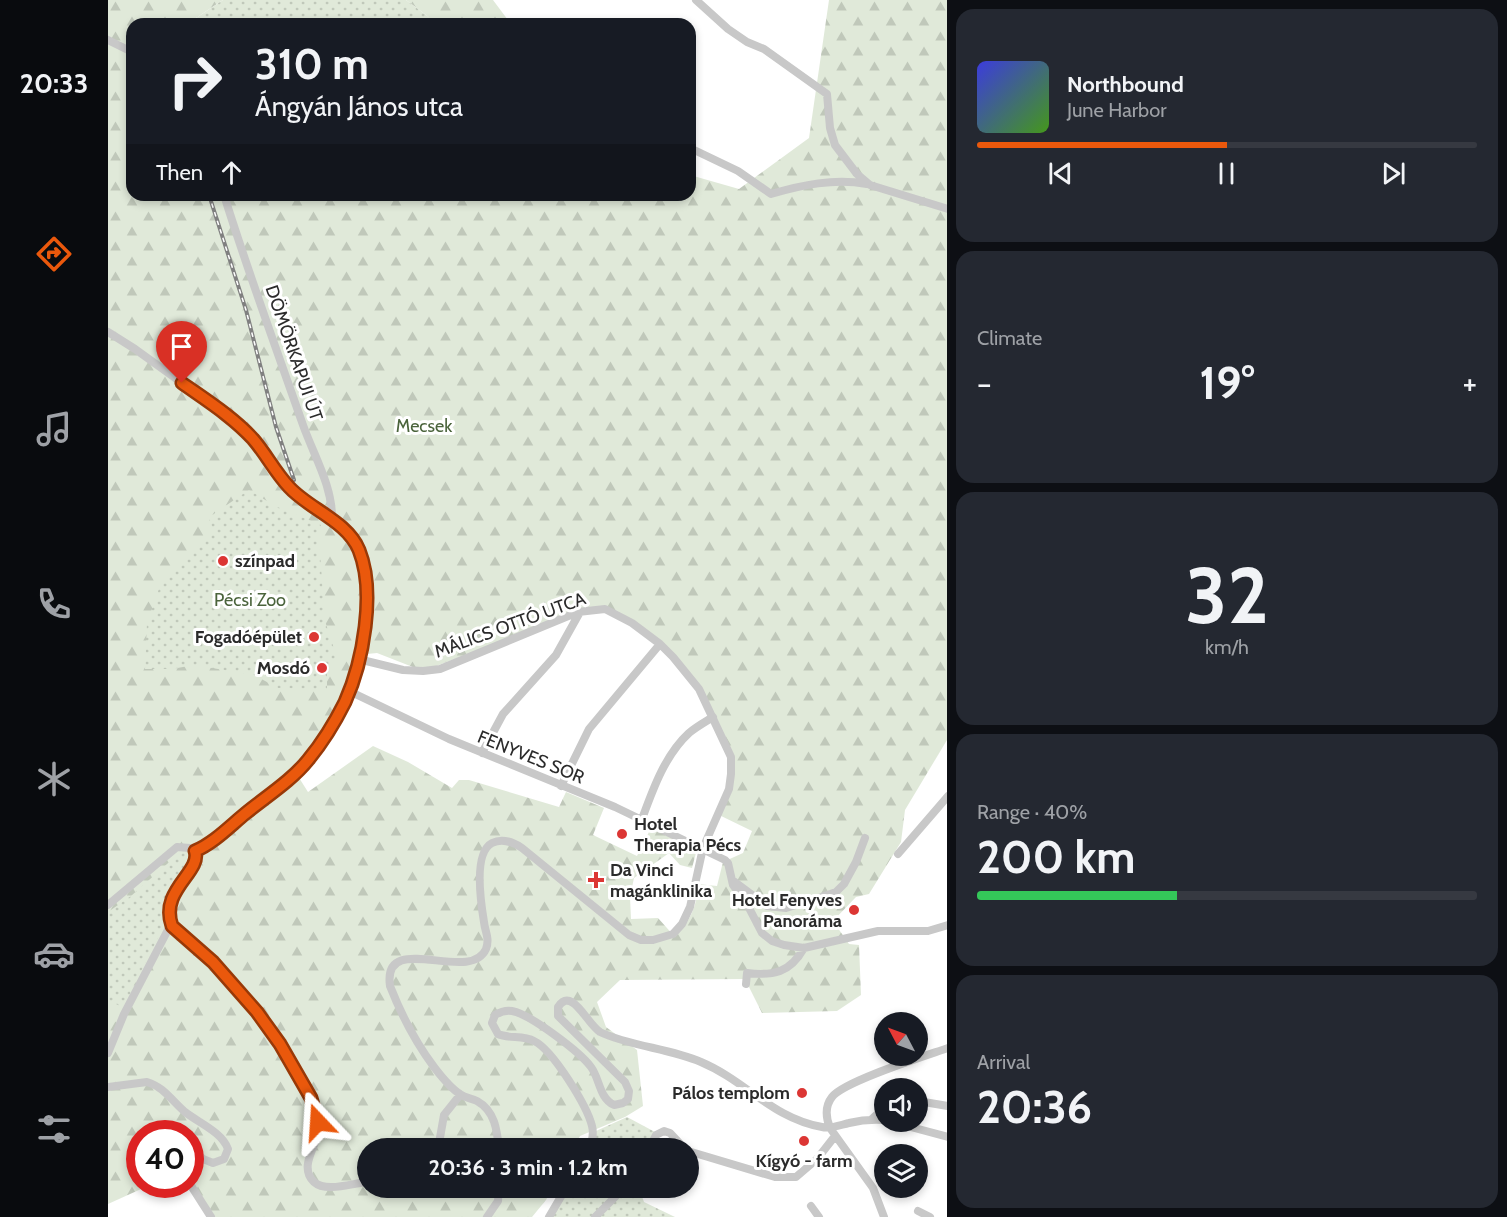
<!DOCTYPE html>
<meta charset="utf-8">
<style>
body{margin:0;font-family:Cabin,sans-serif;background:#242831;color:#f1f3f6;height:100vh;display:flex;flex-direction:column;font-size:22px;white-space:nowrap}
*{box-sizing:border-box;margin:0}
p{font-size:20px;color:#9ea1a6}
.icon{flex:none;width:33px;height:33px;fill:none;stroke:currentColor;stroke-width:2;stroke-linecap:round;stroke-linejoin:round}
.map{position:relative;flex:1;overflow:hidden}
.sheet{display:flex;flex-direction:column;gap:9px;padding:9px;background:#0d0f14;width:560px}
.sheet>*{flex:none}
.top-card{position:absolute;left:18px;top:18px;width:570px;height:183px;border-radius:18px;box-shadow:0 3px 9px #0003;background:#171b24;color:#f1f3f6;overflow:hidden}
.needle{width:39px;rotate:311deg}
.buttons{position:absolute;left:766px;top:1012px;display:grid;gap:12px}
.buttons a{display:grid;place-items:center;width:54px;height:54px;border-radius:50%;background:#171b24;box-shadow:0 3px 9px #0003;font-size:30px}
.speed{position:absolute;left:18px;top:1120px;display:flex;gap:12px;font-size:30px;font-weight:700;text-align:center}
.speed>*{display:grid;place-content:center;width:78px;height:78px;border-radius:50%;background:#171b24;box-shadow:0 3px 9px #0003;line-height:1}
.speed .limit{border:9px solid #d22;background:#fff;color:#111}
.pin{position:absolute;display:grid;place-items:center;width:51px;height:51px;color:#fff;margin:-62px -26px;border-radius:50% 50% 50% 0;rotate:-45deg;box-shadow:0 0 6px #0007}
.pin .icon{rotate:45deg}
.me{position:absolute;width:66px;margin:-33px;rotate:340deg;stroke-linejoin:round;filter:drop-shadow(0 0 4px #0008)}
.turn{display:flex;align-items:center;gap:21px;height:126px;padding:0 30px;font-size:27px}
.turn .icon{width:78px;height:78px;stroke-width:2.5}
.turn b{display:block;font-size:42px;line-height:51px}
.then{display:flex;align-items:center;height:57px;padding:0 30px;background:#0003;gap:12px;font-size:22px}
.big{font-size:45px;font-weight:700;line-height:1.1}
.sheet .widget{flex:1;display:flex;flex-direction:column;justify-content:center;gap:9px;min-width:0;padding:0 21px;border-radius:18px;background:#242831}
.sheet .dial{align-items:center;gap:0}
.dial b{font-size:78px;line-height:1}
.song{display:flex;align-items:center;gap:18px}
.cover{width:72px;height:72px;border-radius:9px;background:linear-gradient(135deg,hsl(240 70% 55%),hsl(100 70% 35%))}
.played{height:6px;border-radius:3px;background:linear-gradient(90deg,#ea580c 50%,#363941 50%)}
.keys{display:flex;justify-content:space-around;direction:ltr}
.heat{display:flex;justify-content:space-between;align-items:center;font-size:33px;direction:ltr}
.charge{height:9px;border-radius:4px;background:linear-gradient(90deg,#34c759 40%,#363941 0)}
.trip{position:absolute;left:249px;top:1138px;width:342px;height:60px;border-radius:30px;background:#171b24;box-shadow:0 3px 9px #0003;font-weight:700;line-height:60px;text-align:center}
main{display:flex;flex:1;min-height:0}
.tabs{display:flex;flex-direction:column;width:108px;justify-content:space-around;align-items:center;background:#090b0e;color:#9ea1a6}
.tabs .icon{width:42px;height:42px}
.tabs .on{color:#ea580c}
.tabs b{font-size:27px;color:#f1f3f6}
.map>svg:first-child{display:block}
.forest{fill:url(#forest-firs);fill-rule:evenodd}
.park{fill:url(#park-dots)}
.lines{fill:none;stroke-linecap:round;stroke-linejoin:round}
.minor{stroke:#c8c8c8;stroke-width:8}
.rail-casing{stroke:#808080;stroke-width:4}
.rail{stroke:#fff;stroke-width:1.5;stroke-dasharray:4.5;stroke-linecap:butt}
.route-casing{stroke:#983908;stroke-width:15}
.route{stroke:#ea580c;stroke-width:10}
.poi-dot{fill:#dc3634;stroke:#fff;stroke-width:2}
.labels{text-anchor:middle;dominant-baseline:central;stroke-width:6;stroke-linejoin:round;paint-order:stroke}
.street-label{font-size:18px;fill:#2b2b2b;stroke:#fff}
.park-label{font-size:18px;fill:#4b643c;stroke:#fff}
.poi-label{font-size:18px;font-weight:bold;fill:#2b2b2b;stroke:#fff;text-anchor:end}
</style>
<main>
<nav class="tabs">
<b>20:33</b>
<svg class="icon on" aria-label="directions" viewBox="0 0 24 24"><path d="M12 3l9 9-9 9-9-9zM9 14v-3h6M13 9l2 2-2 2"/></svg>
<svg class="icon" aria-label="music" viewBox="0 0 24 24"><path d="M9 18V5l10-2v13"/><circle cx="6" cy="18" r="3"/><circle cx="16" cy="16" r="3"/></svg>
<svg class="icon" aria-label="phone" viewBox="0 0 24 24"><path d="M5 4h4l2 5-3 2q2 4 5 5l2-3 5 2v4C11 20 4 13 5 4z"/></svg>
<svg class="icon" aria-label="climate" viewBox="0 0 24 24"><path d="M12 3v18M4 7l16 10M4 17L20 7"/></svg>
<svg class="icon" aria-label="car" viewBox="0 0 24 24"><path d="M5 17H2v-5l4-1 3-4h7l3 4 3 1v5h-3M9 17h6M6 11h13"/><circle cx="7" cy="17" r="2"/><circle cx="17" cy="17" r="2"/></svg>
<svg class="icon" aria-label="filters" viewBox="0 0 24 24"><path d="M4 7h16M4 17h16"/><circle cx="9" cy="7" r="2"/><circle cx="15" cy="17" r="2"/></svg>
</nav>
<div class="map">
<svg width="840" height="1217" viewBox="0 0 840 1217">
<defs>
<pattern id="forest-firs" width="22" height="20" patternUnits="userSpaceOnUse" patternTransform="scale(1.5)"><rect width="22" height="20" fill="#e0e9d9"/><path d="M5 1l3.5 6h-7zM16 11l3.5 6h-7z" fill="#c0c8ba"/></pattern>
<pattern id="park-dots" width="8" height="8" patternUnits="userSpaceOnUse" patternTransform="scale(1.5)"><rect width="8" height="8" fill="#e0e9d9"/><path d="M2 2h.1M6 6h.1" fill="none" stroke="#c0c8ba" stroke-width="1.8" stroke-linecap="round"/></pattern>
</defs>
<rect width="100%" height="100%" fill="#fff"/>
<path class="forest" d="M0 0H115L79 24H24V195H582V175L631 189 701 138 721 0H839V740L797 810 793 842 761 894 748 897 725 921 741 944 751 945 753 995 729 1011 654 1013 637 979 512 980 489 1002 498 1027 529 1050 535 1106 517 1117 472 1136 465 1149H260V1188H444L438 1200 424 1217H102L78 1185H82V1134H32V1185H42L0 1204ZM497 609 552 644 591 689 623 757 621 788 609 814 644 831 635 853 615 862 609 886 590 884C590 905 581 923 567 937L550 918 523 919 522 897 526 878 561 853 572 865 584 868 589 849 543 828 529 856 485 835 496 808 458 792 451 807 361 780H351L344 788 300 762 265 746 200 792 188 773 199 762 240 690 249 655 269 653 315 671 470 612Z
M298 0H385L403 24H330Z"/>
<path class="park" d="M115 0H298L330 24H79Z
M141 490 167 506 213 525 208 536 212 553 217 621 229 658 219 672V689L170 688 146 675 86 665 64 669H37L39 623 53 583 90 543 106 534 101 517Z
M77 848 81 862 64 885 57 907 56 926 24 989 16 1008 0 1000V912L23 896Z
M519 1117 547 1132 539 1149H483L488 1131Z
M462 1188H531L536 1202 567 1217H444Z"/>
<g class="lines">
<path class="minor" d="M588 0 620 29 639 42 656 49 719 94 722 128 727 145 749 174 762 185 840 209
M0 40 22 51
M582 148 630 171 663 194C694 185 726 178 759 184
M116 195C140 272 168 348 195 425 206 456 225 487 224 520
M0 332 27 349 88 393 145 439 181 486 241 534 250 548 256 568 258 608 254 638 247 672 229 718 199 762 101 843 87 851
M250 659 295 670 315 671 332 669 470 612 497 609 524 623 552 644 565 657 591 689 623 757V774L621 789 595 848 582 907 574 924 565 934 545 940H533L521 935 414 848C405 842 394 838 384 843 365 853 373 904 376 922 377 932 382 938 378 949 362 985 274 929 282 986 293 1014 308 1043 326 1067 333 1076 342 1088 352 1094 357 1098 363 1098 369 1101 387 1111 389 1130 391 1149
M241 691 341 739 507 807 617 860 620 863 625 885 640 906 654 933 664 941 676 945 696 948 770 931H820L840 925
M374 753 395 714 448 655 472 612
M453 786 481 729 552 644
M534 819C545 789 557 755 581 733 588 727 597 722 605 717
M790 854 840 796
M624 880 659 906 678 908 708 899 728 892 736 884 748 862 757 838
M0 905 69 847 82 848 87 851
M63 924C74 938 91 948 104 961 143 998 179 1050 203 1099 207 1108 211 1119 211 1130 209 1145 190 1167 206 1182 218 1193 245 1183 260 1182
M63 924 65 893 87 863 88 858 87 851
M638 984 639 973C665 976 682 973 696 948
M0 1053 16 1014 63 924
M0 1087 39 1082C56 1087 64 1101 77 1112 91 1123 114 1132 120 1149L116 1159 105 1163 95 1159 82 1146
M810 1101 840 1106
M764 1119 777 1107
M784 1122 840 1137
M330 1149 336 1115 352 1095
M481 1149C484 1142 486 1134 484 1126 479 1106 445 1050 426 1041 415 1035 401 1039 390 1034L384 1023 387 1015C392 1012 398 1010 404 1011 422 1014 472 1052 483 1067 492 1079 491 1098 506 1105L515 1103 520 1099 521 1091 517 1082 450 1016V1007C464 986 479 1024 492 1032 524 1047 561 1048 593 1062 638 1081 664 1118 714 1127 723 1129 732 1125 741 1123 753 1120 764 1119 777 1120
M541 1149 548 1135 556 1131 562 1133 577 1149
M580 1151 667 1177H688L709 1159 727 1136
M82 1184 103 1217
M703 1206 711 1217
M810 1211 822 1217
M379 1217 390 1201 391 1188
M441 1217 458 1188
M487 1217 516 1188
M776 1217 765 1188 722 1128C718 1118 717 1106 724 1097 736 1081 817 1056 840 1048"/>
<g class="rail-casing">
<path id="rail" d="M101 195 138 310 168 427 186 480"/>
</g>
<use href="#rail" class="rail"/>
</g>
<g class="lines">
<g class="route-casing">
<path id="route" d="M74 383C98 400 125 417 145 439 158 454 167 472 181 487 201 509 239 521 251 550 268 592 255 662 237 702 227 722 215 742 200 760 184 780 159 796 138 813 122 826 106 843 87 851 94 872 51 890 64 926L105 962 149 1012 172 1044 203 1098 210 1122"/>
</g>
<use href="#route" class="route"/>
</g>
<g class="poi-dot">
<circle cx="115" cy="561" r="6"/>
<circle cx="206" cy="637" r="6"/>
<circle cx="214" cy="668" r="6"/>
<circle cx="514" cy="834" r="6"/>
<path d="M485 871h6v6h6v6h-6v6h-6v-6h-6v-6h6z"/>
<circle cx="746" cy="910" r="6"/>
<circle cx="694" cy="1093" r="6"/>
<circle cx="696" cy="1141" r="6"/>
</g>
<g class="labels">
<g class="street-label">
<text transform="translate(186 353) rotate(71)">DÖMÖRKAPUI ÚT</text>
<text transform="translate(402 625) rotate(-20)">MÁLICS OTTÓ UTCA</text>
<text transform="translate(423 757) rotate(22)">FENYVES SOR</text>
</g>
<g class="park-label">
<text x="316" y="426">Mecsek</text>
<text x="142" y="600">Pécsi Zoo</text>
</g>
<g class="poi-label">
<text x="127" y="561" text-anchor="start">színpad</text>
<text x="194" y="637">Fogadóépület</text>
<text x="202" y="668">Mosdó</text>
<text x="526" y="824" text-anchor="start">Hotel<tspan x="526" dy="21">Therapia Pécs</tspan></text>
<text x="502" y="870" text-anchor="start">Da Vinci<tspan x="502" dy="21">magánklinika</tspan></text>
<text x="734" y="900">Hotel Fenyves<tspan x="734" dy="21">Panoráma</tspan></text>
<text x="682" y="1093">Pálos templom</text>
<text x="696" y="1161" text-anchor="middle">Kígyó - farm</text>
</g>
</g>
</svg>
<div class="buttons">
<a><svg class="needle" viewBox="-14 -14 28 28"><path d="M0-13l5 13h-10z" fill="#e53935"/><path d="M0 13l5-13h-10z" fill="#9ea1a6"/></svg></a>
<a><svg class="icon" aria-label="sound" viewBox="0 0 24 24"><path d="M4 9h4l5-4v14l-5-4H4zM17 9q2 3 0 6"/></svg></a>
<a><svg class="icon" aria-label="layers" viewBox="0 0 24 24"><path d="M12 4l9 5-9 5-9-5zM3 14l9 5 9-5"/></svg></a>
</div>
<div class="speed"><div class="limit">40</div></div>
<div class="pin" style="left:74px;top:383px;background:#d93025"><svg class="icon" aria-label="arrive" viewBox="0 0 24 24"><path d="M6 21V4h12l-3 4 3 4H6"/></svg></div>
<svg class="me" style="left:210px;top:1122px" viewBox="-20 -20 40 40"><path d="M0-17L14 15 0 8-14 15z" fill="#ea580c" stroke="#fff" stroke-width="4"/></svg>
<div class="trip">20:36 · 3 min · 1.2 km</div>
<div class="top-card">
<div class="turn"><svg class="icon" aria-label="right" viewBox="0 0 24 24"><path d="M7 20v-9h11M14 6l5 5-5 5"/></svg><div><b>310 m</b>Ángyán János utca</div></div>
<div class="then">Then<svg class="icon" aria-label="ahead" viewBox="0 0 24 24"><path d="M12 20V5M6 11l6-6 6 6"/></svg></div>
</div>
</div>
<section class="sheet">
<div class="widget">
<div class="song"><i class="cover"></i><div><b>Northbound</b><p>June Harbor</p></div></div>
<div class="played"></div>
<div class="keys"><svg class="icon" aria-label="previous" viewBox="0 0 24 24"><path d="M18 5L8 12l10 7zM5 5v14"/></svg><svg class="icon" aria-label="pause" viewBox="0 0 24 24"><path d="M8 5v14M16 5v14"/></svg><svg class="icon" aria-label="next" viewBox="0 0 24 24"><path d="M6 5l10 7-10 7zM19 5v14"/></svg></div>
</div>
<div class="widget"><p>Climate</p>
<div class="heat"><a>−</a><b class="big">19°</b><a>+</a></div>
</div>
<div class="widget dial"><b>32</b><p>km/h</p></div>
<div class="widget"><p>Range · 40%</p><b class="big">200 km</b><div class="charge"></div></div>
<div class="widget"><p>Arrival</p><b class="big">20:36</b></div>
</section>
</main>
